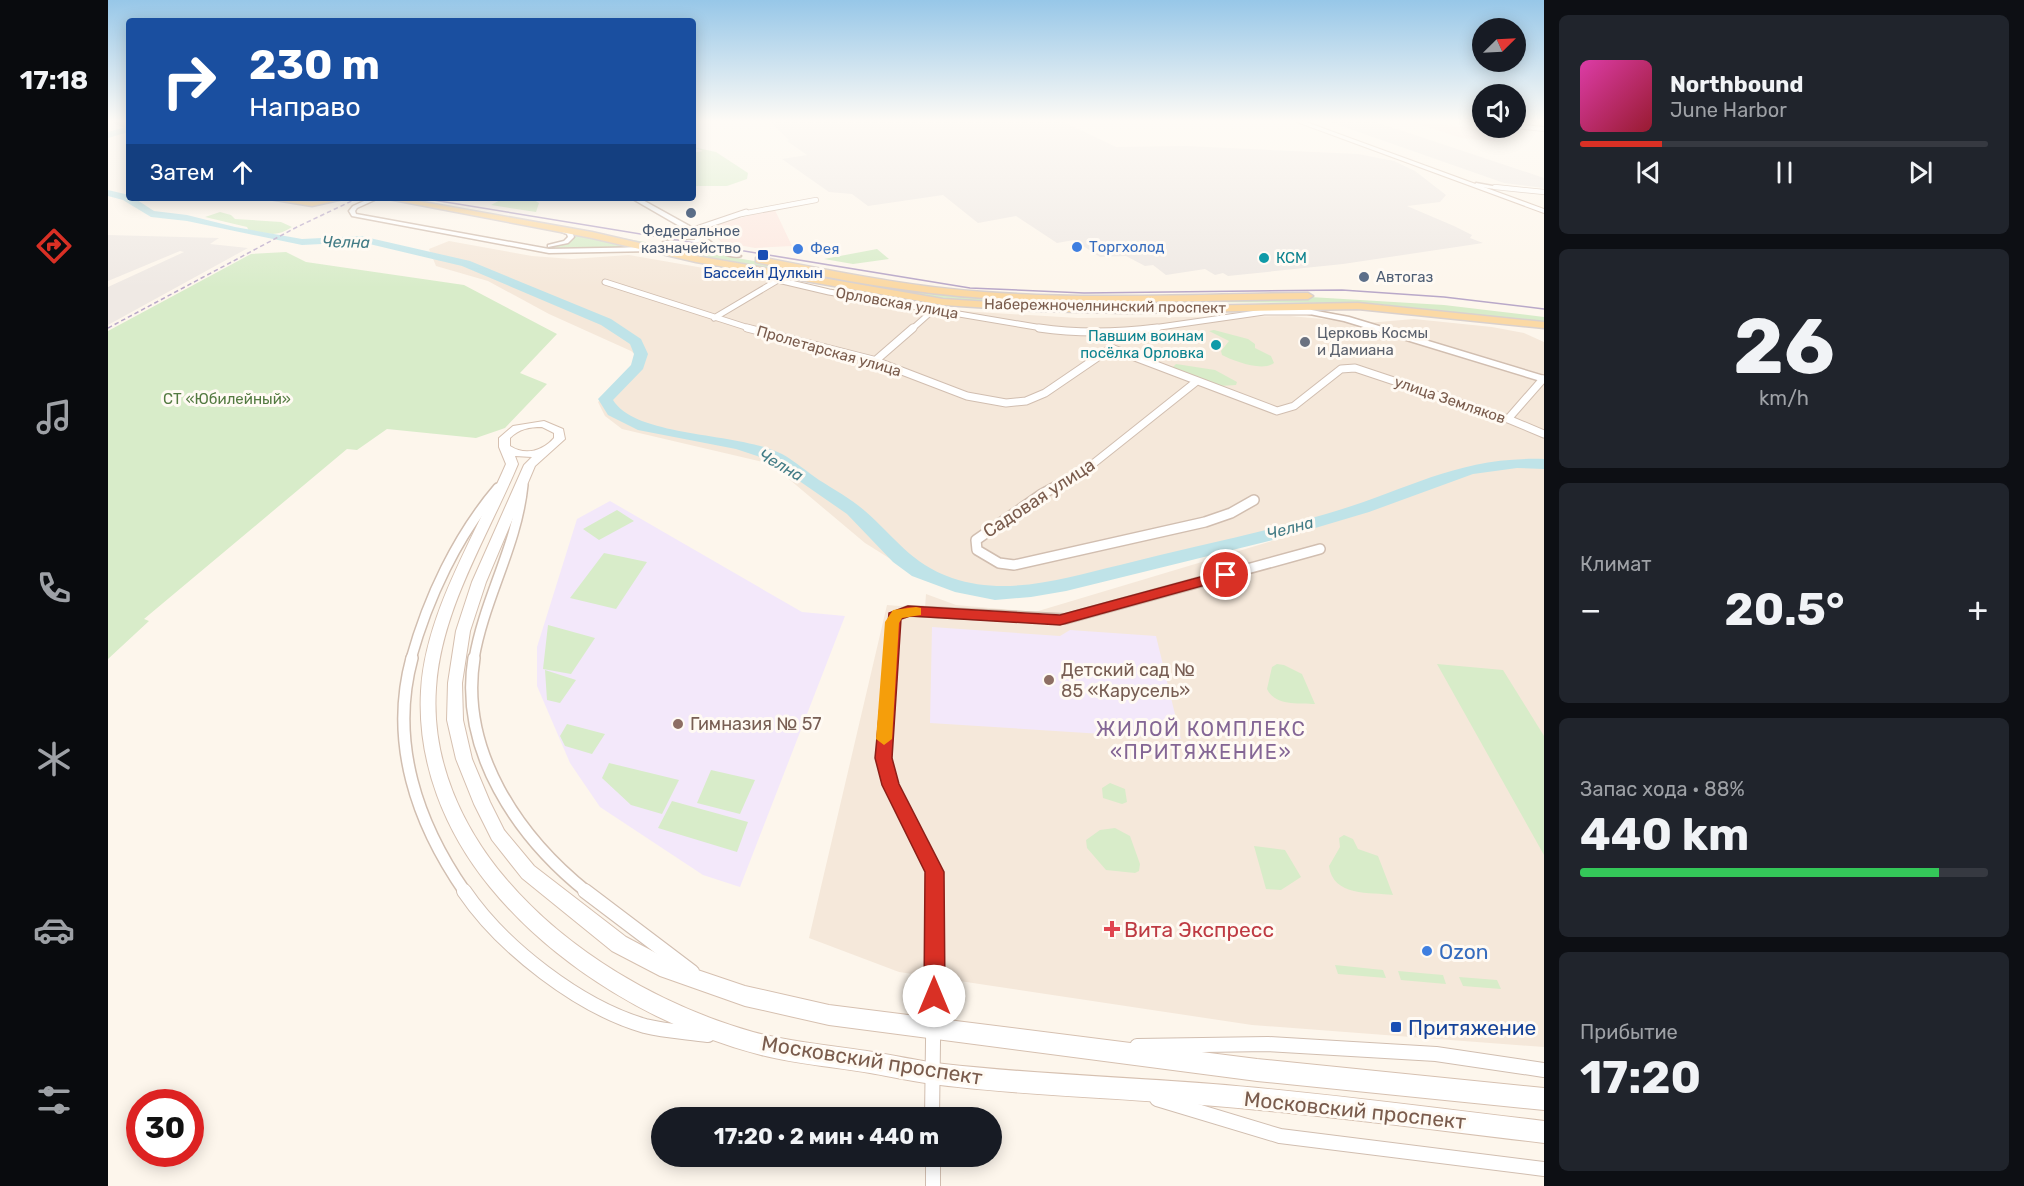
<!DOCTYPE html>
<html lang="ru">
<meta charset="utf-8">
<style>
body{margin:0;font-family:Rubik,sans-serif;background:#20242c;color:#f1f3f6;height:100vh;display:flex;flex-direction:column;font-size:22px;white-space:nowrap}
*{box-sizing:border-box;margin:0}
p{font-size:20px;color:#9ea1a6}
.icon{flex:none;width:33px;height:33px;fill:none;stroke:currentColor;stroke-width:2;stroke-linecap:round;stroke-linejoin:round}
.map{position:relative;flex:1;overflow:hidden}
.drawer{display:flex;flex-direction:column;gap:15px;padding:15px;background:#0d0f14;width:480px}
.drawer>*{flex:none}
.banner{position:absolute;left:18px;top:18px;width:570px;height:183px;border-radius:6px;box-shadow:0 3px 15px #0003;background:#1a4fa0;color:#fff;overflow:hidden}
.needle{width:39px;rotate:66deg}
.tools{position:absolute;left:1364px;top:18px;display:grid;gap:12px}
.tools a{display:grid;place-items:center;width:54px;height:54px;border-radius:50%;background:#171b24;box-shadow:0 3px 15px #0003;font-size:30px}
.speed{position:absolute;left:18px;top:1089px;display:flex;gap:12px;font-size:30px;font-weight:700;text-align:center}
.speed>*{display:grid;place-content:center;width:78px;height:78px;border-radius:50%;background:#171b24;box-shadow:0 3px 15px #0003;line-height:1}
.speed .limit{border:9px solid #d22;background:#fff;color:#111}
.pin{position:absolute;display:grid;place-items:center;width:51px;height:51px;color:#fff;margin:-26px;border:3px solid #fff;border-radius:50%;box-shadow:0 2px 6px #0007}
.me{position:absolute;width:66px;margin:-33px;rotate:0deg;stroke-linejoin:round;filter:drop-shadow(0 0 4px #0008)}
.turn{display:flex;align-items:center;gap:21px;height:126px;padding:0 24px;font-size:27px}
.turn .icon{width:78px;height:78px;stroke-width:2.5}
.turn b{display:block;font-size:42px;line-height:51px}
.then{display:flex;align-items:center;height:57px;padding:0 24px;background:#0003;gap:12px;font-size:22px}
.big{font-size:45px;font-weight:700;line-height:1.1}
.drawer .widget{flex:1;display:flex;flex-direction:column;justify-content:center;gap:9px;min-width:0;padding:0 21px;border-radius:9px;background:#20242c}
.drawer .dial{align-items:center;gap:0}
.dial b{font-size:78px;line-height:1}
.song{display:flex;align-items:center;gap:18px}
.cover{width:72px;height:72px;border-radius:9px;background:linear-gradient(135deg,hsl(320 70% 55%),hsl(350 70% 35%))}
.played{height:6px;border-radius:3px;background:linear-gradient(90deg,#d93025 20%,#363941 20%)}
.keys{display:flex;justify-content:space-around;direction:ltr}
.heat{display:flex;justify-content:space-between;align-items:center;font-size:33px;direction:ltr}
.charge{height:9px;border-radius:4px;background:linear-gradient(90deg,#34c759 88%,#363941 0)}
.trip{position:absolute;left:543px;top:1107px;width:351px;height:60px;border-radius:30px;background:#171b24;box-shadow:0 3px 15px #0003;font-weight:700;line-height:60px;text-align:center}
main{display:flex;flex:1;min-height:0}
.dock{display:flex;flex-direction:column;width:108px;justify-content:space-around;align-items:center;background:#090b0e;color:#9ea1a6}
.dock .icon{width:42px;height:42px}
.dock .on{color:#d93025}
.dock b{font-size:27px;color:#f1f3f6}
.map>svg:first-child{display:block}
.residential{fill:#f5e8da}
.commercial{fill:#fde8e0}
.industrial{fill:#efe9e4}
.education{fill:#f3e8fa}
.green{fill:#d8ecc9}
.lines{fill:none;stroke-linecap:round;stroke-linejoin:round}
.river{fill:#bfe3e8;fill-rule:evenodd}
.minor-far5-casing{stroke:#d1beb0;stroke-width:6}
.minor-far4-casing{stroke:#d1beb0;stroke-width:7}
.minor-far3-casing{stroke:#d1beb0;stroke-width:9}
.minor-far2-casing{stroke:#d1beb0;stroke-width:12}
.minor-far1-casing{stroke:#d1beb0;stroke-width:14}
.minor-casing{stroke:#d1beb0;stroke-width:16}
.tertiary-casing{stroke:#d1beb0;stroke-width:3}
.secondary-casing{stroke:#d6c0b0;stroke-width:2}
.primary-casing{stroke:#dad1cd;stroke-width:3}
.minor-far5{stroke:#fff;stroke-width:4.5}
.minor-far4{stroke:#fff;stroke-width:5}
.minor-far3{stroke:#fff;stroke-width:7}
.minor-far2{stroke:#fff;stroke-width:9}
.minor-far1{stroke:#fff;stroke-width:11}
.minor{stroke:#fff;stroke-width:14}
.tertiary{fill:#fff;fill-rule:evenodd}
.secondary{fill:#fff;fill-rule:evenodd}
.primary{fill:#fbd9a5;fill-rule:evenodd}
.tram{stroke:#b9a8c9;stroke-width:1.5}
.rail{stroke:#b9a8c9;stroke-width:1.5;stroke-dasharray:4.5 3;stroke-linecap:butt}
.route{fill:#d93025;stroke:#8d1f18;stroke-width:1.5}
.slow{fill:#f59e0b}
.service-dot{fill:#5c6f8a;stroke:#fffaf3;stroke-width:2}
.shop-dot{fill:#3f7fe0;stroke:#fffaf3;stroke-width:2}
.transit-dot{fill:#1a4fb4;stroke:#fffaf3;stroke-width:2}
.culture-dot{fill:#0f9aa8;stroke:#fffaf3;stroke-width:2}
.worship-dot{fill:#6b7280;stroke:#fffaf3;stroke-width:2}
.education-dot{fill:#8d6e63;stroke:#fffaf3;stroke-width:2}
.health-dot{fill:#e0444e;stroke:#fffaf3;stroke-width:2}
.labels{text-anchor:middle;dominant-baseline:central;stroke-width:6;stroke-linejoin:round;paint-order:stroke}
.far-service-label{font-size:15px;fill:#4e5e75;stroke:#fffaf3}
.far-shop-label{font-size:15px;fill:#366cbe;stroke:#fffaf3;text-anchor:start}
.far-culture-label{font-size:15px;fill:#0d838f;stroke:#fffaf3;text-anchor:start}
.far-transit-label{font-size:15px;fill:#164399;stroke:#fffaf3}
.far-street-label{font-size:15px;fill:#7a5c4d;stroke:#fffaf3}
.far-worship-label{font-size:15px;fill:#5b616d;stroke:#fffaf3;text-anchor:start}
.far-park-label{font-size:15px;fill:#537a41;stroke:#fffaf3}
.far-water-label{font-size:16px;font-style:italic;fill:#437c86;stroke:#fffaf3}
.street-label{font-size:18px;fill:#7a5c4d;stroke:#fffaf3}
.education-label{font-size:18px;fill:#785e54;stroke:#fffaf3;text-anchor:start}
.neighbourhood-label{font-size:20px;letter-spacing:1.5px;fill:#846695;stroke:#fffaf3}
.near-health-label{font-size:21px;fill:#be3a42;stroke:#fffaf3;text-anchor:start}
.near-shop-label{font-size:21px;fill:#366cbe;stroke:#fffaf3;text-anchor:start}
.near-transit-label{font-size:21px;fill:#164399;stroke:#fffaf3;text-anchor:start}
.near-street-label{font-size:21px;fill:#7a5c4d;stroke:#fffaf3}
</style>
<main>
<nav class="dock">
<b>17:18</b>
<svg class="icon on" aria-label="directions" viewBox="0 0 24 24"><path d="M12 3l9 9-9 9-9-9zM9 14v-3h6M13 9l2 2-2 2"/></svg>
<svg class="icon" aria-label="music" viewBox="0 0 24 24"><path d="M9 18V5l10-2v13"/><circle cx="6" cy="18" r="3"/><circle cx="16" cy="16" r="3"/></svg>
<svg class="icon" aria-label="phone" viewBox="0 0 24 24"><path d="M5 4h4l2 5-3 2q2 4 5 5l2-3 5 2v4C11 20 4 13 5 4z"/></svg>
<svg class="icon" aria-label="climate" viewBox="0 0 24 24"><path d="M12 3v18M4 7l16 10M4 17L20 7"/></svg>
<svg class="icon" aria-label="car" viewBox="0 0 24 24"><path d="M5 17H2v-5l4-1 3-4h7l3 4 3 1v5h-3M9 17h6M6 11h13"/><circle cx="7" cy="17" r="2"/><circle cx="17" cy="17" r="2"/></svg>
<svg class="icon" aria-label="filters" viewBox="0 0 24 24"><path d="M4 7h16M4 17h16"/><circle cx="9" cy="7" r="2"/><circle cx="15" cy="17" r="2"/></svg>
</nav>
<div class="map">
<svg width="1436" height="1186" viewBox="0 0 1436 1186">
<rect width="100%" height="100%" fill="#fdf6ec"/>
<path class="residential" d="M341 241 424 256 464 259 521 255 836 310 970 318 1182 316 1259 323 1306 319 1384 327 1416 333 1436 342V1047L1144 1025 791 972 701 938 779 605 817 608 818 594 848 605 927 612 1207 528 1029 570 862 594 816 580 757 543 663 464 514 429 497 416 490 402 535 361 523 351 441 314 380 281 328 266 321 249Z"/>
<path class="commercial" d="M1304 122 1373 128 1377 137 1393 142 1353 138Z
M666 208 684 246 647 248 613 242 600 228Z"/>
<path class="industrial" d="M662 122H956L1008 147 1078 146 1250 154 1286 161 1307 171 1338 195 1332 202 1299 206 1346 226 1364 235 1362 238 1375 243 1235 264 1120 276 1115 273 1107 275 1097 269 1058 275 1045 265 1037 266 1018 256 992 257 966 240 949 243 908 216 870 223 835 195 760 206 744 194 721 192 674 159 699 155 679 141 681 140Z
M1222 122H1268L1436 178V188L1396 183Z
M0 235 111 238 102 244 140 248 0 325V287L76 252 72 251 0 281Z"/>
<path class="education" d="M502 501 694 612 737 616 632 887 595 875 492 807 462 763 429 686V647L469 519Z
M824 627 952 636 962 630 1048 636 1073 739 822 723Z"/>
<path class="green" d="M585 147 608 152 640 173 639 179 619 186H585V153L595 151Z
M396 198H423L431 203 428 212 383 205Z
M112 212 123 215 127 219 173 222 184 227C167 238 161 233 141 231L139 227 97 217Z
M465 233 521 247 438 248 464 240Z
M491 234 802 288 1025 304 927 305 829 298 592 257Z
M769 249 781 259 745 264 716 259Z
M178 252 198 262 356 285 449 334 412 373 439 384 397 428 368 438 279 429 249 450 239 449 36 619 41 621 0 659V331L143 254Z
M1202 297 1336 305 1436 317V322L1260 303 1052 302Z
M1106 330 1140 339 1147 344V348L1163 356 1166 363C1154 372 1126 361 1114 355L1113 351 1121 341 1101 331Z
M1068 364 1107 370 1129 382 1128 385 1111 386 1067 370 1065 367Z
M509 510 526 521 491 540 475 529Z
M496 553 539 562 508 609 462 598Z
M440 625 487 638 463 674 435 669Z
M1169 664 1176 665 1194 674 1207 704C1191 703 1167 706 1159 689L1164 667Z
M1329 664 1395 670 1436 736V855Z
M437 670 468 680 452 703 439 700Z
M459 724 497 734 484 754 457 746 452 736Z
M501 763 571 780 554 814 523 805 494 778Z
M603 770 647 780 632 814 589 803Z
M1002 783 1017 789 1019 802 1014 804 995 798 994 788Z
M564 801 640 822 629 852 550 828Z
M1007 828 1022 836 1032 864 1031 871 1027 873 998 870 979 848 978 840 992 830Z
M1236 835 1245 839 1250 849 1270 856 1285 895C1262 892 1225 897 1221 866L1232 847 1231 838Z
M1146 846 1177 850 1193 877 1173 890 1158 889Z
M1227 965 1275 970 1278 978 1230 974Z
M1290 971 1335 975 1338 984 1293 980Z
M1351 977 1389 980 1393 989 1355 986Z"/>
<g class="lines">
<path class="river" d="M21 126V132L0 138V132Z
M0 190 21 195V198H26L46 211 79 215 127 227 194 239 253 236 362 261 503 319 533 339 540 354 535 369 505 400C528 438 632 432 674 454 687 461 699 472 711 480 727 490 743 499 757 511 788 538 802 563 844 578 900 597 957 578 1012 565 1081 547 1150 534 1218 514 1298 491 1349 456 1436 459V469L1409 468 1365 474 1261 512 1177 537 958 591 923 597 887 600 847 592 804 576 785 562 739 514 661 460 628 449 530 430 500 415 490 399 523 365 526 354 522 344 493 325 354 266 253 242 194 245 79 221 43 217 15 200 0 196Z"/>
<g class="minor-far5-casing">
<path id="minor-far5" d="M1387 187 1436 192
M633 214 708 200"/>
</g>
<g class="minor-far4-casing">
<path id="minor-far4" d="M585 230 638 212
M497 282 644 329
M606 318 670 280 721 292 940 329
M804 329 822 313 831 311
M1038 329 1156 312H1202"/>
</g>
<g class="minor-far3-casing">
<path id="minor-far3" d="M639 328 765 360 859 396 898 403 918 401 937 393 1003 348
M931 328C971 334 1009 333 1049 328
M1003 348 1169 411 1186 406 1233 369 1247 368 1400 419 1436 434
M767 361 805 328
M1400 419 1435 379
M971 475 1089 381"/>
</g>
<g class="minor-far2-casing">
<path id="minor-far2" d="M973 473 934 494 868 540 869 550 891 563 906 565 1097 522 1123 513 1146 500
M303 659C320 598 349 536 390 488
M366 659C376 599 409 546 415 485
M783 659 786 617 800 611 957 619 1212 549"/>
</g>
<g class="minor-far1-casing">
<path id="minor-far1" d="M304 658C281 742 309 823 357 892
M366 658C351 751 410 837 479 892
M783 658C780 698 771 743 782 782 794 821 827 849 827 892"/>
</g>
<g class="minor-casing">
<path id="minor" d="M356 891C394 947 471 1007 537 1026 557 1031 579 1032 600 1035
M477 891 584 972
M1029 1046 1160 1044 1328 1054 1436 1070
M1049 1099 1172 1136 1436 1169
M824 1118 827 891
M825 1156V1186"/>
</g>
<g class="tertiary-casing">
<path id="tertiary" d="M1368 183 1390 187 1387 189 1366 186Z
M263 198H271L249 208 247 211 248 214 441 249 545 247 548 249 545 251 441 253 244 216 241 211 245 206Z
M523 198H531L587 229 604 243 633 256C623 260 602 248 593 240L589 244H555V242L557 241 587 240V235Z
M447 227 464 232 466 237 460 243 440 247V245L456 241 460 237 459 234 447 229Z
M1182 306 1241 317 1436 376V382L1236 321 1182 310Z"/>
</g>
<g class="secondary-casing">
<path id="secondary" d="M1189 122H1198L1436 209V213Z
M1407 124 1436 127V131L1407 128Z
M436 421 455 429 457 439 427 466 378 582 362 631 354 683 355 720 364 759 382 802 396 830 426 866 518 937 563 961 637 986 721 1005 1149 1059 1436 1088V1110L1149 1081 721 1025 637 1006 552 976 504 951 414 878 384 840 366 804 348 759 339 720 340 683 348 631 364 582 416 465 424 457 407 456 410 464C380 536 333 609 328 688 323 759 353 826 398 879 460 952 553 1006 645 1032 682 1042 721 1045 759 1051 785 1055 810 1061 836 1064 925 1074 1016 1077 1105 1084 1216 1093 1326 1108 1436 1121V1143C1326 1130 1217 1115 1107 1106 1016 1098 923 1096 832 1085 808 1082 785 1077 762 1073 726 1067 689 1064 653 1055 552 1029 449 969 382 887 337 832 309 763 313 691 317 613 368 534 398 464L391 447V438L405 426ZM434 427 446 433V438C435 451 417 456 402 446V438C411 429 421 427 434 427Z"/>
</g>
<g class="primary-casing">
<path id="primary" d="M8 122 21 124V128L9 123Z
M155 198 204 202 240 198 204 206Z
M275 198H292L484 232 588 256 835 299 929 305 1021 307 1250 303 1436 322V328L1250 309 1021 313 929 311 835 305 588 262 484 238Z
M651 257C726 271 800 287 876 292 984 300 1092 294 1200 293L1205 296 1200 299C1092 300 984 306 877 298 801 293 723 279 648 262V258Z"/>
</g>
<use href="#minor-far5" class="minor-far5"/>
<use href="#minor-far4" class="minor-far4"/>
<use href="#minor-far3" class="minor-far3"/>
<use href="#minor-far2" class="minor-far2"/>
<use href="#minor-far1" class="minor-far1"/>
<use href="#minor" class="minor"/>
<use href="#tertiary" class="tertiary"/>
<use href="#secondary" class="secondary"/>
<use href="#primary" class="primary"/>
<path class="tram" d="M313 198 862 288 976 293 1234 290 1336 297 1436 309"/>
<path class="rail" d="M0 328 189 227 250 198"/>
</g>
<linearGradient id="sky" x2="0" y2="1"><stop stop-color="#97c7e8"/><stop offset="0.42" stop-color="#fefbf6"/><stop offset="1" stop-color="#fefbf6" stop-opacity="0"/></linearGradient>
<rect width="1436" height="288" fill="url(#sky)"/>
<path class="route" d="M1118 570 1124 575 1123 578 952 625 802 616 793 619 784 758 791 784 836 872 837 996 834 1003 826 1006 819 1003 816 996 817 872 774 785 767 758 781 613 800 606 952 615Z"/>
<path class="slow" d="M808 607 813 608V615L794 618 791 623 784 739 776 745 768 739 777 622 785 610Z"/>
<g class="service-dot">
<circle cx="583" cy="213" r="6"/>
<circle cx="1256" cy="277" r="6"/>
</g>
<g class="shop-dot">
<circle cx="969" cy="247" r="6"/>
<circle cx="690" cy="249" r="6"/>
<circle cx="1319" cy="951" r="6"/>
</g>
<g class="transit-dot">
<rect x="649" y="249" width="12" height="12" rx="3"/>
<rect x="1282" y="1021" width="12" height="12" rx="3"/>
</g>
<g class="culture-dot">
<circle cx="1156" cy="258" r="6"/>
<circle cx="1108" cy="345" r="6"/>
</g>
<circle class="worship-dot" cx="1197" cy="342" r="6"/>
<g class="education-dot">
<circle cx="941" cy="680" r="6"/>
<circle cx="570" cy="724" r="6"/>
</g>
<path class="health-dot" d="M1001 920h6v6h6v6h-6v6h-6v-6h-6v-6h6z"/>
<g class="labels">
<g class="far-service-label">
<text x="583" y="231">Федеральное<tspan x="583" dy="17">казначейство</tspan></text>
<text x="1268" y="277" text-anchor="start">Автогаз</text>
</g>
<g class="far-shop-label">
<text x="981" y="247">Торгхолод</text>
<text x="702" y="249">Фея</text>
</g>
<g class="far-culture-label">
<text x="1168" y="258">КСМ</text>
<text x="1096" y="336" text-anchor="end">Павшим воинам<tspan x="1096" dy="17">посёлка Орловка</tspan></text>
</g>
<g class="far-transit-label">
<text x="655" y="273">Бассейн Дулкын</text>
</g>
<g class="far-street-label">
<text transform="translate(789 303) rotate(10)">Орловская улица</text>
<text transform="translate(997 306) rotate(1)">Набережночелнинский проспект</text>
<text transform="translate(721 351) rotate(16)">Пролетарская улица</text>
<text transform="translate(1342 400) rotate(19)">улица Земляков</text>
</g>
<g class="far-worship-label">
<text x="1209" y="333">Церковь Космы<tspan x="1209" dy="17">и Дамиана</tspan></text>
</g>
<g class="far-park-label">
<text x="119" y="399">СТ «Юбилейный»</text>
</g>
<g class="far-water-label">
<text transform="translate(238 242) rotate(1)">Челна</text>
<text transform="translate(673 465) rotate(30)">Челна</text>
<text transform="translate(1182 528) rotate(-15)">Челна</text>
</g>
<g class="street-label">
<text transform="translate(931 498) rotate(-33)">Садовая улица</text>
</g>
<g class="education-label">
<text x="953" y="670">Детский сад №<tspan x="953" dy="21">85 «Карусель»</tspan></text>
<text x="582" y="724">Гимназия № 57</text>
</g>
<g class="neighbourhood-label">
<text x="1093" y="729">ЖИЛОЙ КОМПЛЕКС<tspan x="1093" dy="23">«ПРИТЯЖЕНИЕ»</tspan></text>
</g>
<g class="near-health-label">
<text x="1016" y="929">Вита Экспресс</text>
</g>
<g class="near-shop-label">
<text x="1331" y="951">Ozon</text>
</g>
<g class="near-transit-label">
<text x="1300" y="1027">Притяжение</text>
</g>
<g class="near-street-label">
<text transform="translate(764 1060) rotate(9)">Московский проспект</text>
<text transform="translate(1247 1110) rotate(6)">Московский проспект</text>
</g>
</g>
</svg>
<div class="tools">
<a><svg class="needle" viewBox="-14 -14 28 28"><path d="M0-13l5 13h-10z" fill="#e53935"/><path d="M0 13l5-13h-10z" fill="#9ea1a6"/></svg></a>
<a><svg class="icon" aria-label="sound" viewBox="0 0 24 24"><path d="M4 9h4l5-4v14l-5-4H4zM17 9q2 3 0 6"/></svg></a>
</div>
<div class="speed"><div class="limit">30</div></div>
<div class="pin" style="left:1118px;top:575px;background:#d93025"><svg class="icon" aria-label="arrive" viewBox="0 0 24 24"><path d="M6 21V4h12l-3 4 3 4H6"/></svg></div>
<svg class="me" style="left:826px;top:996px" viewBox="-20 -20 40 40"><circle r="19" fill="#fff"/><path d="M0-13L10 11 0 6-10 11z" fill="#d93025"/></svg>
<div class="trip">17:20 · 2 мин · 440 m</div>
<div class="banner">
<div class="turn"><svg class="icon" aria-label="right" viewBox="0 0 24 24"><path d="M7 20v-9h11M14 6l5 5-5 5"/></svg><div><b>230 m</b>Направо</div></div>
<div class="then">Затем<svg class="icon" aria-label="ahead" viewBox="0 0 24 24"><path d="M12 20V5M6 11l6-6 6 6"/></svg></div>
</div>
</div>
<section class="drawer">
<div class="widget">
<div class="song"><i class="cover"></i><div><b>Northbound</b><p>June Harbor</p></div></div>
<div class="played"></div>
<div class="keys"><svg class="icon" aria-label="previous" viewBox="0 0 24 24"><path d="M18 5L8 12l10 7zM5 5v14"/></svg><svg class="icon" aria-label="pause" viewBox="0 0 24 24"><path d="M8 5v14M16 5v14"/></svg><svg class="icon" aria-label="next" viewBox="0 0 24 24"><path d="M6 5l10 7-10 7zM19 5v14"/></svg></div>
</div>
<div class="widget dial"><b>26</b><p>km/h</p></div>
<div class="widget"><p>Климат</p>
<div class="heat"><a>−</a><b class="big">20.5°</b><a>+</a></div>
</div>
<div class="widget"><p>Запас хода · 88%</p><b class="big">440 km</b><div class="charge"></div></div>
<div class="widget"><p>Прибытие</p><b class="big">17:20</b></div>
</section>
</main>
